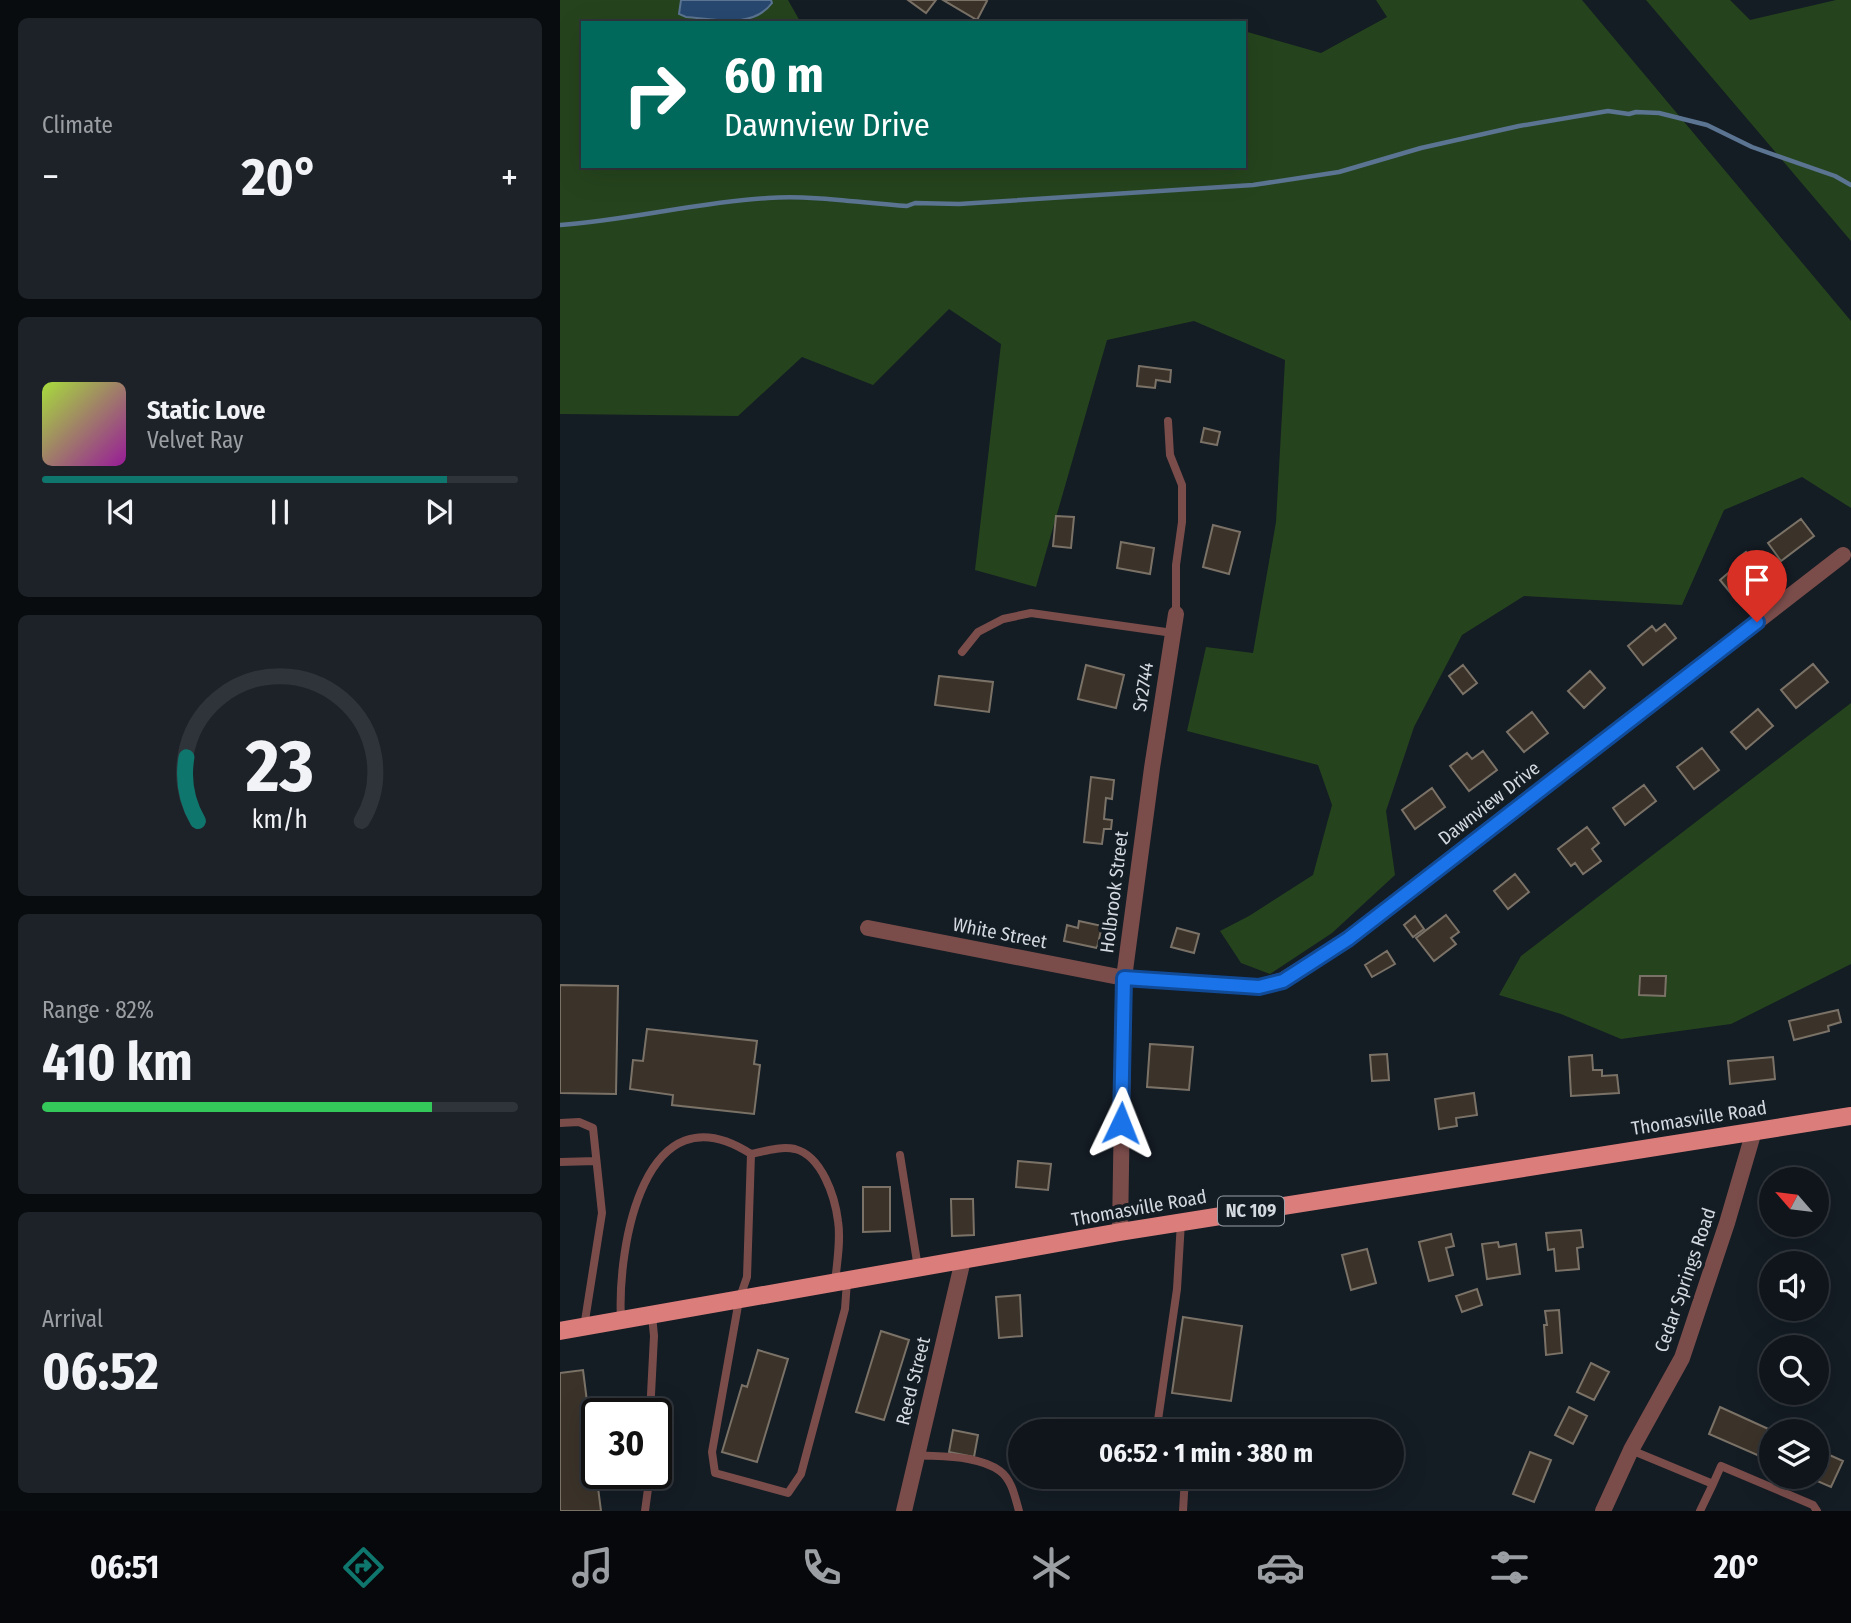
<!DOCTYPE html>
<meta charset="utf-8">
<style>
body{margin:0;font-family:"Fira Sans Condensed",sans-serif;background:#1d2228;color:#f1f3f6;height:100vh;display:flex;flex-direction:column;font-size:26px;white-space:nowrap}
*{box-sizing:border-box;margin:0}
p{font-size:23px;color:#9b9fa3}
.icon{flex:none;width:38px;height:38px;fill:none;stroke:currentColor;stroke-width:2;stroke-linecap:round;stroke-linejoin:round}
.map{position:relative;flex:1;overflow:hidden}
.panel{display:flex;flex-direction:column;gap:18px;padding:18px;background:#080c0f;width:560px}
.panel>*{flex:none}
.hud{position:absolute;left:21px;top:21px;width:665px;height:147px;border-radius:0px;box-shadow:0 7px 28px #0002,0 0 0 2px #2f343a;background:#00695c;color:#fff;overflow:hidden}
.needle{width:46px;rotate:298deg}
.controls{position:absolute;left:1199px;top:1167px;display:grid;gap:14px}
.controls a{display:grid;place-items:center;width:70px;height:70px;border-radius:50%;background:#0f151b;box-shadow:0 7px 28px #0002,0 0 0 2px #2f343a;font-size:35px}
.speed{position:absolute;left:21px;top:1398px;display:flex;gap:14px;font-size:35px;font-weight:700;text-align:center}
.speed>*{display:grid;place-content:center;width:91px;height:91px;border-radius:50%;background:#0f151b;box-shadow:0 7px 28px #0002,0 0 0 2px #2f343a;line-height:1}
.speed .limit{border:4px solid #111;border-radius:10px;background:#fff;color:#111}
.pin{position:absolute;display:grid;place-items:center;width:60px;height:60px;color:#fff;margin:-72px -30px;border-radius:50% 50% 50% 0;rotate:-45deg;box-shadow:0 0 7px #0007}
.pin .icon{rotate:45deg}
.me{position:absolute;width:77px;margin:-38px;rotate:2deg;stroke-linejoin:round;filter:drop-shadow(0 0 5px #0008)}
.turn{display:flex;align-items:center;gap:24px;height:147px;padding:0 28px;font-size:32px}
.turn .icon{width:91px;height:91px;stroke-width:2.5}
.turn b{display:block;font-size:49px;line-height:60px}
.big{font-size:52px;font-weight:700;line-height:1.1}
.panel .tile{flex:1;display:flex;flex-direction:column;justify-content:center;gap:10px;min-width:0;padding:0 24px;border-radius:10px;background:#1d2228}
.panel .dial{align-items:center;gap:0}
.dial svg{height:182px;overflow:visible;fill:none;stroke:#2f343a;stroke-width:7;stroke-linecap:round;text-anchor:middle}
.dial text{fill:#f1f3f6;stroke:none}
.song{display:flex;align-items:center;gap:21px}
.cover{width:84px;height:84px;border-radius:10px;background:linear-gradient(135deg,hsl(80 70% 55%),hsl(300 70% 35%))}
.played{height:7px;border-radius:4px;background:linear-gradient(90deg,#0f766e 85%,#2f343a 85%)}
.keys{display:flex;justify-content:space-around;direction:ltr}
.heat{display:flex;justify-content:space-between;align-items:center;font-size:38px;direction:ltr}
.charge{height:10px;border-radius:5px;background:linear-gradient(90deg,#34c759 82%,#2f343a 0)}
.trip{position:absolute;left:448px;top:1419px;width:396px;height:70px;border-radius:35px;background:#0f151b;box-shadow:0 7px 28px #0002,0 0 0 2px #2f343a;font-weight:700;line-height:70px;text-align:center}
.menu{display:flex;height:112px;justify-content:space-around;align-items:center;background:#06080b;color:#9b9fa3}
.menu .icon{width:49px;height:49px}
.menu .active{color:#0f766e}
.menu b{font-size:32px;color:#f1f3f6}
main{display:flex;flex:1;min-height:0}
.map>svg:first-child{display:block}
.green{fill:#25441d}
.water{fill:#284870;stroke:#5b7491;stroke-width:2}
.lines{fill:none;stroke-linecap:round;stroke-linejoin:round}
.stream{stroke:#5b7491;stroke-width:4.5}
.building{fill:#3b3329;stroke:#7b7267;stroke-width:2}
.lane{stroke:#7a4d4b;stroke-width:8}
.street{stroke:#7a4d4b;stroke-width:16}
.primary{stroke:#db7d7b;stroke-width:18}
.route-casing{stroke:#114b97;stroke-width:18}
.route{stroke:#1a73e8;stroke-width:12}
.labels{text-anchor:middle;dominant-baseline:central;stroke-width:7;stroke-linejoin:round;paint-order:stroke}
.shield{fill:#141c24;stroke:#9aa0a7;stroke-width:2}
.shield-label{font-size:18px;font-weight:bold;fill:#d3d9df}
.street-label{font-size:19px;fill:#d3d9df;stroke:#141c24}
</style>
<main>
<section class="panel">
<div class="tile"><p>Climate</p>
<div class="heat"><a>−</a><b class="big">20°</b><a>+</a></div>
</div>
<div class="tile">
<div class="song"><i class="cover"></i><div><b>Static Love</b><p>Velvet Ray</p></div></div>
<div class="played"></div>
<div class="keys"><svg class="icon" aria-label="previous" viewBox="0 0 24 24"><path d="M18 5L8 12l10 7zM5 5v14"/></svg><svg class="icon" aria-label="pause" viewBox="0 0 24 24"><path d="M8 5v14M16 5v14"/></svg><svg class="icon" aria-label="next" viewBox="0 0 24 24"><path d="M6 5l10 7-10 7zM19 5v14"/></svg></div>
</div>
<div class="tile dial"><svg viewBox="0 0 100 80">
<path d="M14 69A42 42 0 1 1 86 69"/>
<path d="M14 69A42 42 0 0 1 9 41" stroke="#0f766e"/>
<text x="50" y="56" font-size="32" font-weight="700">23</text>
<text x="50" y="72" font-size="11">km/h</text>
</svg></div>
<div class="tile"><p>Range · 82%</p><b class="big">410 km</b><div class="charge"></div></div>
<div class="tile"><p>Arrival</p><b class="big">06:52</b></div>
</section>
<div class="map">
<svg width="1291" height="1511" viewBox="0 0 1291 1511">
<rect width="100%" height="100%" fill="#141c24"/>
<path class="green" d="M0 0H228L241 23H23V166H684V31L761 53 827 17 816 0H1022L1291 321V508L1242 477 1164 510 1122 605 964 596 902 635 854 727 826 811 835 875 772 933 710 974 681 963 660 931 689 916 753 875 772 805 758 765 627 731 646 647 693 653 716 522 725 360 634 321 547 340 476 587 415 570 441 344 389 309 313 385 242 357 178 416 0 414Z
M1086 0H1170L1190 20 1276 0H1291V241Z
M1291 703V964L1171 1024 1061 1039 1001 1014 939 995 961 956Z"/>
<path class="water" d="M121 0H211L212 3C193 29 155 19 126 17L119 14Z"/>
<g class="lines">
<path class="stream" d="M0 225C70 220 138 202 208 198 255 195 301 203 347 206L355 203 399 204 693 185 779 172 861 148 959 126 1048 111 1069 114 1076 112 1099 113 1147 125 1192 147 1275 176 1291 185"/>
</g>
<path class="building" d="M348 0H376L366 13Z
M383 0H425L427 1 417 20Z
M579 366 611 370 610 382 596 380 595 388 577 386Z
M644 428 660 432 657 445 641 442Z
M496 516 514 517 511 548 493 546Z
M1241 519 1254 536 1221 561 1208 543Z
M653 525 680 532 669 574 643 567Z
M561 542 594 548 590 574 557 568Z
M1186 552 1203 573 1174 597 1160 580 1181 562 1178 558Z
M1105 624 1116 638 1083 665 1068 646 1092 626 1096 631Z
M1253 664 1268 682 1236 708 1221 690Z
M526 665 564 675 556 708 518 699Z
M903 665 917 683 903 694 889 676Z
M1030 671 1045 688 1024 708 1008 691Z
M379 676 433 682 429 712 375 705Z
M1198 709 1213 726 1186 749 1171 732Z
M972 712 988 733 964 752 947 732Z
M1142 748 1159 770 1134 789 1117 767Z
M923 751 937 770 909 791 890 766 907 753 912 759Z
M531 777 554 780 552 799 546 798 544 819 552 820 551 829H544L542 844 524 842Z
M1084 785 1096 801 1065 825 1053 808Z
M872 788 885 807 855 829 842 810Z
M1027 827 1039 843 1032 849 1041 861 1023 874 1015 863 1011 866 998 849Z
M955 874 969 892 948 909 934 891Z
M886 915 899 932 891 938 896 944 874 961 856 938Z
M855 916 864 929 853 937 844 925Z
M519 921 542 926 537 948 504 941 507 925 518 928Z
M617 928 639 934 634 953 611 947Z
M827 951 835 964 812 977 805 965Z
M1080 976H1106L1105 996 1079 995Z
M0 985 58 986 56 1094 0 1093Z
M1278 1010 1281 1022 1268 1026 1269 1031 1234 1040 1229 1021Z
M87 1029 197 1041 194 1064 200 1065 194 1114 112 1105 113 1095 70 1089 73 1060 83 1061Z
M590 1044 633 1047 629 1090 587 1087Z
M827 1054 829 1080 812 1081 810 1055Z
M1032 1055 1033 1070H1042V1076L1057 1075 1059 1093 1011 1096 1009 1057Z
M1213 1057 1215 1079 1170 1084 1168 1061Z
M914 1093 917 1115 896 1118 897 1126 879 1129 875 1099Z
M458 1161 491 1164 488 1190 456 1187Z
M303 1187H330V1231L303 1232Z
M391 1199H413L414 1235 392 1236Z
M1021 1230 1023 1247 1017 1248 1019 1269 996 1271 994 1249 988 1250 986 1233Z
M891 1234 894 1246 886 1248 893 1275 869 1281 859 1242Z
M938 1242 939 1247 956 1244 960 1274 927 1279 922 1244Z
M807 1249 816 1283 791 1290 782 1255Z
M917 1289 922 1305 902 1312 896 1296Z
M460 1295 462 1336 439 1338 436 1297Z
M999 1310 1002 1353 986 1355 984 1325H987L985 1311Z
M623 1317 682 1326 671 1401 612 1393Z
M321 1331 349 1340 324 1420 296 1412Z
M198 1350 228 1359 197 1462 162 1452 182 1385 187 1387Z
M1031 1363 1049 1372 1034 1400 1017 1392Z
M23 1370 41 1511H0V1373Z
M1009 1407 1027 1416 1013 1444 995 1435Z
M1160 1407 1215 1432H1211V1461L1149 1434Z
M393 1430 418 1435 414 1457 389 1452Z
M1256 1449 1283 1461 1271 1487 1248 1477H1256Z
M970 1452 991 1460 974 1502 953 1494Z"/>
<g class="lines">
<path class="lane" d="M608 421 610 455 622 485V522L616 565V614
M402 652 418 632 443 619 471 613 613 633
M0 1123 19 1122 33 1128 42 1213 24 1327
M191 1154C205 1151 221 1146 235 1149 262 1156 275 1197 278 1221 281 1240 277 1263 275 1282
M340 1155 358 1268
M0 1162 36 1161
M61 1320C57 1247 84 1085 191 1154L187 1277 179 1300 152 1452 155 1473 228 1493 241 1474 285 1309 287 1281
M90 1414 94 1336 92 1315
M608 1432 598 1420 617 1289 621 1222
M1071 1450 1153 1484 1140 1511
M357 1455C382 1457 418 1455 440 1471 452 1480 455 1497 459 1511
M1153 1484 1161 1466 1253 1505 1257 1511
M85 1511 90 1474
M623 1511 625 1477"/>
<path class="street" d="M308 928 564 978 699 987 723 980 788 939 1283 555
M560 1232 564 978 592 768 616 614
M344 1511 403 1260
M1043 1511 1071 1450 1122 1358 1167 1223 1194 1131"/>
<path class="primary" d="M0 1331 560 1232 1291 1116"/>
</g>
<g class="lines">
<g class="route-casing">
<path id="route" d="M561 1123 564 978 699 987 723 981 788 939 1197 622"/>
</g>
<use href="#route" class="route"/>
</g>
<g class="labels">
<rect class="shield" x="658" y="1196.5" width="66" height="29" rx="5"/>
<g class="shield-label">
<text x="691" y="1211">NC 109</text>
</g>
<g class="street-label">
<text transform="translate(583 687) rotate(-81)">Sr2744</text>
<text transform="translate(929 803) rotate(-38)">Dawnview Drive</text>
<text transform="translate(554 892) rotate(-83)">Holbrook Street</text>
<text transform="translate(440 933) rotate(11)">White Street</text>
<text transform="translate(1139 1118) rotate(-9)">Thomasville Road</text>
<text transform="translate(579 1208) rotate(-10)">Thomasville Road</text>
<text transform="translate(1125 1280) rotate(-71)">Cedar Springs Road</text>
<text transform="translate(353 1381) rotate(-76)">Reed Street</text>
</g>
</g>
</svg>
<div class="controls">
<a><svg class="needle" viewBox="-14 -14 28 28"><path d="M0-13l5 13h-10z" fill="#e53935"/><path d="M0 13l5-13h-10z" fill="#9b9fa3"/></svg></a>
<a><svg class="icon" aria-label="sound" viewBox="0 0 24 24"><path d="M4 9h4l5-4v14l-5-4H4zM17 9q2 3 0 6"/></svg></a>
<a><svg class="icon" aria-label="search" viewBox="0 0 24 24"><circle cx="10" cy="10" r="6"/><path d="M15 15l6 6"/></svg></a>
<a><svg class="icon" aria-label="layers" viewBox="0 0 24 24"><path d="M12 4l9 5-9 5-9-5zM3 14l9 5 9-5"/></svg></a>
</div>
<div class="speed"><div class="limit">30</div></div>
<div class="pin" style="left:1197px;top:622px;background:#d93025"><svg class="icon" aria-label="arrive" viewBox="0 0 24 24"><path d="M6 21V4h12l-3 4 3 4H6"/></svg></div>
<svg class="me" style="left:561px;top:1123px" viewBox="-20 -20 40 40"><path d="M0-17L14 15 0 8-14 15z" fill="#1a73e8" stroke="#fff" stroke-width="4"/></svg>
<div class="trip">06:52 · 1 min · 380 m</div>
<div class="hud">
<div class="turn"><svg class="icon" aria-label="right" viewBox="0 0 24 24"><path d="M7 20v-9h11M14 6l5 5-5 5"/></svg><div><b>60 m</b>Dawnview Drive</div></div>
</div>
</div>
</main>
<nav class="menu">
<b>06:51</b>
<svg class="icon active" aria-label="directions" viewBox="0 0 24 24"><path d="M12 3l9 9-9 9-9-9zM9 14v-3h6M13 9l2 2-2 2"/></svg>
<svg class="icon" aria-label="music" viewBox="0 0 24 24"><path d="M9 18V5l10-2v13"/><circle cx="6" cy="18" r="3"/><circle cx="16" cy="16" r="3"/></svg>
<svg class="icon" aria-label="phone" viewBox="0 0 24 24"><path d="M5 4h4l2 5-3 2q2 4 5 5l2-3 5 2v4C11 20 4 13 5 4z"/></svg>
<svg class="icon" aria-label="climate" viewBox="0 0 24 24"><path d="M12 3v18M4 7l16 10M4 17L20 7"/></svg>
<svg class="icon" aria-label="car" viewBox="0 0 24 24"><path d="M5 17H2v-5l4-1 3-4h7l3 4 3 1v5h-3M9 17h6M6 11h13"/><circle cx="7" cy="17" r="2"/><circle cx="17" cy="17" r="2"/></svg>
<svg class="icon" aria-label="filters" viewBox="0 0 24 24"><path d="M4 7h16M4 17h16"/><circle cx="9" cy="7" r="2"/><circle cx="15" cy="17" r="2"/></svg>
<b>20°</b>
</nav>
